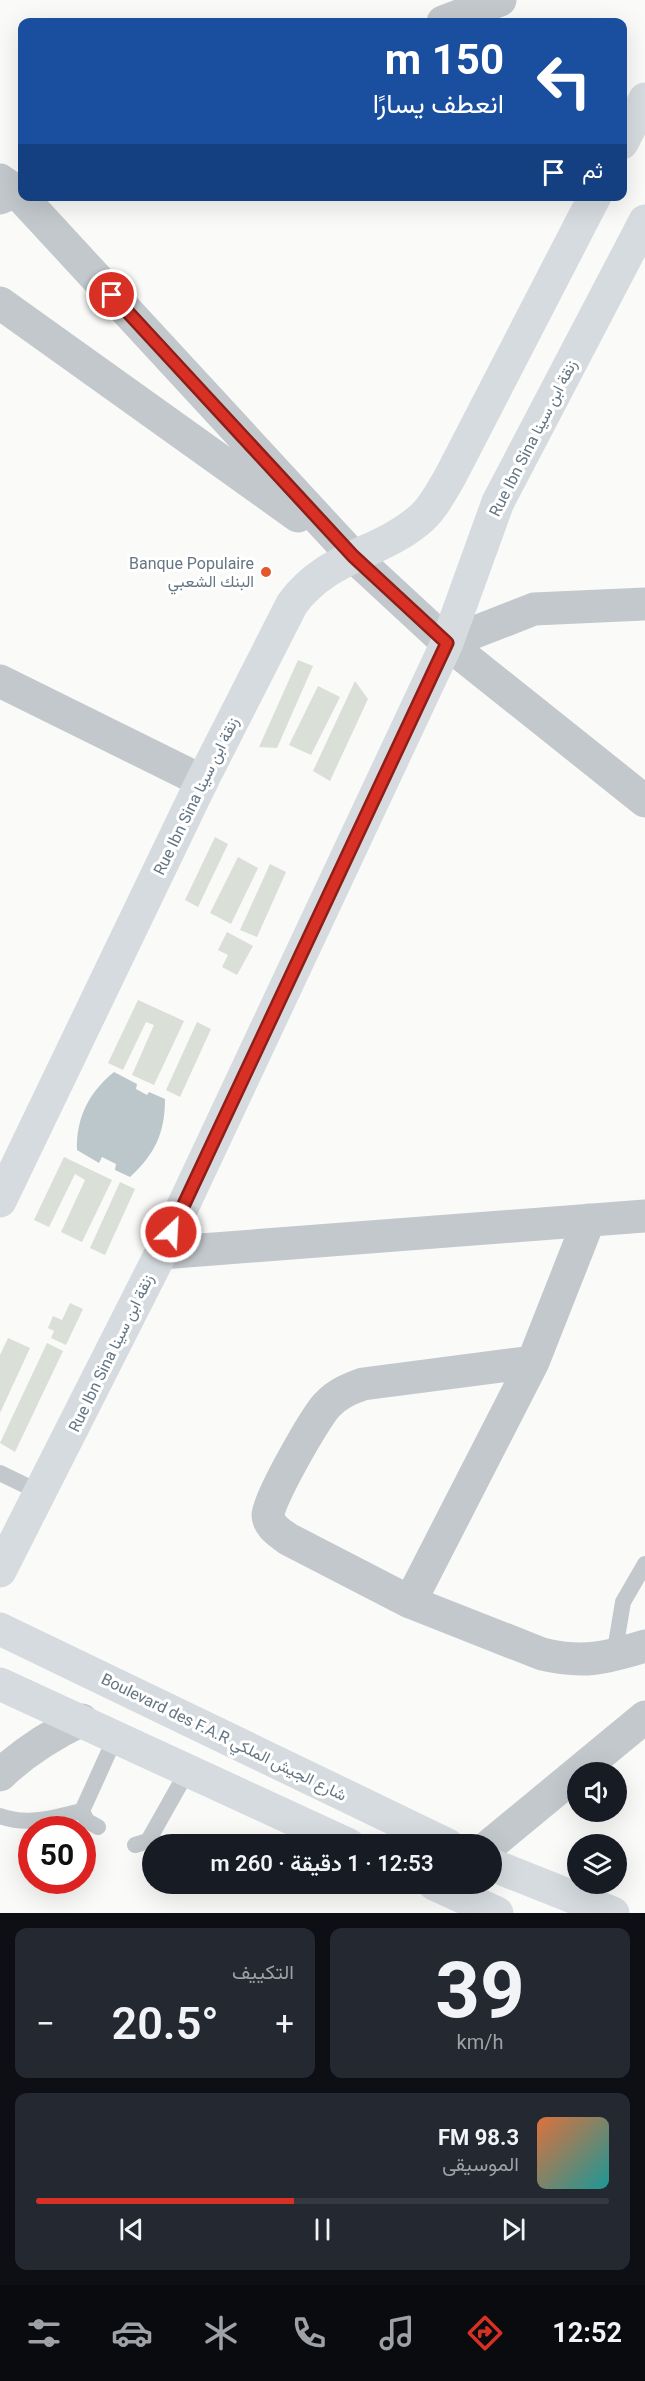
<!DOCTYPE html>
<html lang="ar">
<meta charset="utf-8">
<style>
body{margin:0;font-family:Roboto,Vazirmatn,sans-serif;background:#242831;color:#f1f3f6;direction:rtl;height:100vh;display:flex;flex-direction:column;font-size:22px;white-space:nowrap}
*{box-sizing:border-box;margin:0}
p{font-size:20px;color:#9ea1a6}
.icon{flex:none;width:33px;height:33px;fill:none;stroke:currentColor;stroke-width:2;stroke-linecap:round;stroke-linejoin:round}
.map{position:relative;height:1913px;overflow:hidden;direction:ltr}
.drawer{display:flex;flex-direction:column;gap:15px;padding:15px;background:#0d0f14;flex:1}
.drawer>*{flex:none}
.banner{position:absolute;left:18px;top:18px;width:609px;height:183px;border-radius:12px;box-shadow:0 6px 24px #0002;direction:rtl;background:#1a4fa0;color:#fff;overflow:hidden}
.controls{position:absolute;left:567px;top:1762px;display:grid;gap:12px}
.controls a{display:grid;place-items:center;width:60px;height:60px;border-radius:50%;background:#171b24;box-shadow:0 6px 24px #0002;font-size:30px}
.speed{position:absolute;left:18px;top:1816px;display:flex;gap:12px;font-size:30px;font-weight:700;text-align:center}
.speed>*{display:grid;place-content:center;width:78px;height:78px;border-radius:50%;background:#171b24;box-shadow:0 6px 24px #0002;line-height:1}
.speed .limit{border:9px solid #d22;background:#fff;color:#111}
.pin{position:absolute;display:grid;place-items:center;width:51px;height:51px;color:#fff;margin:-26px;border:3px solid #fff;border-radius:50%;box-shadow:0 2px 6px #0007}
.me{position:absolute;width:66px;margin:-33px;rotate:25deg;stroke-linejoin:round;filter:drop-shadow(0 0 4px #0008)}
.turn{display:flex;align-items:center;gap:21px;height:126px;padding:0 24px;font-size:27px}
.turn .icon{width:78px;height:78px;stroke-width:2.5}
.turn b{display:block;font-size:42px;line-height:51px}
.then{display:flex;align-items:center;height:57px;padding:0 24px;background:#0003;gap:12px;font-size:22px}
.big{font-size:45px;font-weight:600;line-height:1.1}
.drawer .card{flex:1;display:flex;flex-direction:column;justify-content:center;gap:9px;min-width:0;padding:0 21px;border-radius:12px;background:#242831}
.drawer .dial{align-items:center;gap:0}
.dial b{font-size:78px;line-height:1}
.song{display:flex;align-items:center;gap:18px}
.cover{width:72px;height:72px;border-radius:9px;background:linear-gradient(135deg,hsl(20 70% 55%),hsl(180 70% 35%))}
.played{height:6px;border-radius:3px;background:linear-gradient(90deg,#d93025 45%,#363941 45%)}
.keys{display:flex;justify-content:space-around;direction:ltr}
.heat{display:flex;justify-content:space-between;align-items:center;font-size:33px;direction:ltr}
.drawer .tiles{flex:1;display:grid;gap:15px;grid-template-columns:1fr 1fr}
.card:last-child{grid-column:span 2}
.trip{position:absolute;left:142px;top:1834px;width:360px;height:60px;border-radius:30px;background:#171b24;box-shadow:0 6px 24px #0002;font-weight:600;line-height:60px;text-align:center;direction:rtl}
.tab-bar{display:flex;height:96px;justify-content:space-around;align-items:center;background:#090b0e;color:#9ea1a6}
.tab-bar .icon{width:42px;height:42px}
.tab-bar .selected{color:#d93025}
.tab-bar b{font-size:27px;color:#f1f3f6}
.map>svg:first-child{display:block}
.green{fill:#dadfd7}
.water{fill:#bbc7cb}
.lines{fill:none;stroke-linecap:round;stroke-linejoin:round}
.service{stroke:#c3c8cc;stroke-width:16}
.minor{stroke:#c3c8cc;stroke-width:33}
.tertiary{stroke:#c3c8cc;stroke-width:33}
.secondary{stroke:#d6dbdf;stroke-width:33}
.primary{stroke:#d6dbdf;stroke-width:33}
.route-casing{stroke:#8d1f18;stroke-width:15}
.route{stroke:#d93025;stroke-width:10}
.poi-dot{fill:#e4572e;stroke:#fff;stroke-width:2}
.labels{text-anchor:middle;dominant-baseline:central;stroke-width:6;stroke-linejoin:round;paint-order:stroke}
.street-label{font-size:16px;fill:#657683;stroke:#fff}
.poi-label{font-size:16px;fill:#657683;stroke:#fff;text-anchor:end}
</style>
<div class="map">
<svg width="645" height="1913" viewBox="0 0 645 1913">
<rect width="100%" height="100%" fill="#fafaf8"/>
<path class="green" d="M298 660 313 666 277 748 259 747Z
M355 681 368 699 330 781 313 771Z
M318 686 340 697 311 755 289 745Z
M215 837 228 844 198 907 185 900Z
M238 857 258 868 231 924 210 913Z
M270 864 286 872 257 937 240 930Z
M227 932 253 946 237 975 222 967 228 955 218 950Z
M138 1000 184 1021 154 1085 132 1075 154 1025 146 1022 123 1070 108 1063Z
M197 1022 211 1029 180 1097 166 1090Z
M64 1157 112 1180 82 1242 61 1232 85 1180 75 1174 49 1227 34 1220Z
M120 1182 135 1189 105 1255 90 1248Z
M70 1303 83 1309 66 1345 51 1338 54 1331 48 1328 53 1316 62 1320Z
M8 1338 30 1348 0 1413V1355Z
M47 1343 63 1351 15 1452 0 1443Z"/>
<path class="water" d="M114 1072 137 1084 136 1089 147 1095 149 1092 165 1099C165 1133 155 1154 130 1177L115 1170 116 1164 102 1157 99 1163 77 1150C76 1118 89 1092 114 1072Z"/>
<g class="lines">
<path class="service" d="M0 1473 41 1493
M614 1656 623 1602 645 1564
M82 1811 116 1736
M82 1811 87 1821 98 1827
M0 1816C26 1826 55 1818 82 1811
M135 1845 148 1841 188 1770"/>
<path class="minor" d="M0 180 16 191 353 556 447 643 645 801
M0 303 298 516
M447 643 534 609 645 604
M0 681 202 781
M161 1253 645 1216
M533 1362 363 1384C349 1389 337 1394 327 1405 316 1416 267 1502 268 1515 269 1527 279 1532 288 1539L410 1602 542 1654C583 1664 606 1658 645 1646
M410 1602 533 1362 589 1220
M0 1775C25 1751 51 1735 82 1720
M490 1845 645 1717"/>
<path class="tertiary" d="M443 22 500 0
M0 198 22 188"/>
<path class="secondary" d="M622 143 645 99
M0 1201 202 781 292 604C327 556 377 555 418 521 432 510 441 492 450 477L595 196
M0 1571 161 1253 447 643 498 502 645 221"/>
<path class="primary" d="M0 1629 448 1845
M0 1684 349 1845
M492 1865 613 1913
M434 1884 497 1913"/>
</g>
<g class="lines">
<g class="route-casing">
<path id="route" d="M112 295 353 556 447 643 171 1232"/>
</g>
<use href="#route" class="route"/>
</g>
<circle class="poi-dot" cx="266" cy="572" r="6"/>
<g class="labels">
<g class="street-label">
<text transform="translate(533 438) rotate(-63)">Rue Ibn Sina زنقة ابن سينا</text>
<text transform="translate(196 796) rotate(-64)">Rue Ibn Sina زنقة ابن سينا</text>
<text transform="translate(111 1353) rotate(-64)">Rue Ibn Sina زنقة ابن سينا</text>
<text transform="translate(224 1737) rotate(26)">Boulevard des F.A.R شارع الجيش الملكي</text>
</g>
<g class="poi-label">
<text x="254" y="563">Banque Populaire<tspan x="254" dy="18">البنك الشعبي</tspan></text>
</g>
</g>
</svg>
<div class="controls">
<a><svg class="icon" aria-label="sound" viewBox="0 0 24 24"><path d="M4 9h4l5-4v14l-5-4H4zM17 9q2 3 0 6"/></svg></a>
<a><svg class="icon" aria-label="layers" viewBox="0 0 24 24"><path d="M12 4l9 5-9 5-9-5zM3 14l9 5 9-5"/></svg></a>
</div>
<div class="speed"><div class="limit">50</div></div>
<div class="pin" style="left:112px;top:295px;background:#d93025"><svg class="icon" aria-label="arrive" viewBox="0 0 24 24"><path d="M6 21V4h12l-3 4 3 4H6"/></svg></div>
<svg class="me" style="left:171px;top:1232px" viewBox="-20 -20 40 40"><circle r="17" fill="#d93025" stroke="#fff" stroke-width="3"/><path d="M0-11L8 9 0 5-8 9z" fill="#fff"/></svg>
<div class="trip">12:53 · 1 دقيقة · 260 m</div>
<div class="banner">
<div class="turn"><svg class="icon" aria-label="left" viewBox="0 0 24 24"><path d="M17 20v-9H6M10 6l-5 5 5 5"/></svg><div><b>150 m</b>انعطف يسارًا</div></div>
<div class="then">ثم<svg class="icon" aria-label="arrive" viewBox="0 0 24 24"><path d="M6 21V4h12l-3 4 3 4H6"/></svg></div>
</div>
</div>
<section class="drawer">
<div class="tiles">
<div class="card dial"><b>39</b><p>km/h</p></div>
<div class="card"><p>التكييف</p>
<div class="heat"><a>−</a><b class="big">20.5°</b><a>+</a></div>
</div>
<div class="card">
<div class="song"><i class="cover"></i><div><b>98.3 FM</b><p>الموسيقى</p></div></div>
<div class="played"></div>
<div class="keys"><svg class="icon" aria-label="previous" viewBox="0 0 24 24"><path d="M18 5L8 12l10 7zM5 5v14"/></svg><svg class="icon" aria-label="pause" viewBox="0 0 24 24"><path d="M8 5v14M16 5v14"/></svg><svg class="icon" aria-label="next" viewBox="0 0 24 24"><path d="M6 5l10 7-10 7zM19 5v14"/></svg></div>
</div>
</div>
</section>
<nav class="tab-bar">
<b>12:52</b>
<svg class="icon selected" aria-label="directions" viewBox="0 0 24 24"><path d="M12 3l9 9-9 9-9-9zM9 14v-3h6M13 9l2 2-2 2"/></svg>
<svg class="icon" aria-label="music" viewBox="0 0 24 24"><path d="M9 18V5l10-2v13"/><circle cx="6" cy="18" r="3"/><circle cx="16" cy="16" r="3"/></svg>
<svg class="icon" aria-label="phone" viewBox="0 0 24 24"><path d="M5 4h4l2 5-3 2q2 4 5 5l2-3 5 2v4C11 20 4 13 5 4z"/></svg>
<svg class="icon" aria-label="climate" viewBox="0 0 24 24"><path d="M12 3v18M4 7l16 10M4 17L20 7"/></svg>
<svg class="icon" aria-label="car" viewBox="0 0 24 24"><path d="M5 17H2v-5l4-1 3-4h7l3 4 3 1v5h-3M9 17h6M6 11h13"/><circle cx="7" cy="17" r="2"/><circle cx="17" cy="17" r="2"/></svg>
<svg class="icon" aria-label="filters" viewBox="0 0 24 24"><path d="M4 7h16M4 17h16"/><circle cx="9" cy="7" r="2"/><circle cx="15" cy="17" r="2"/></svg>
</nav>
